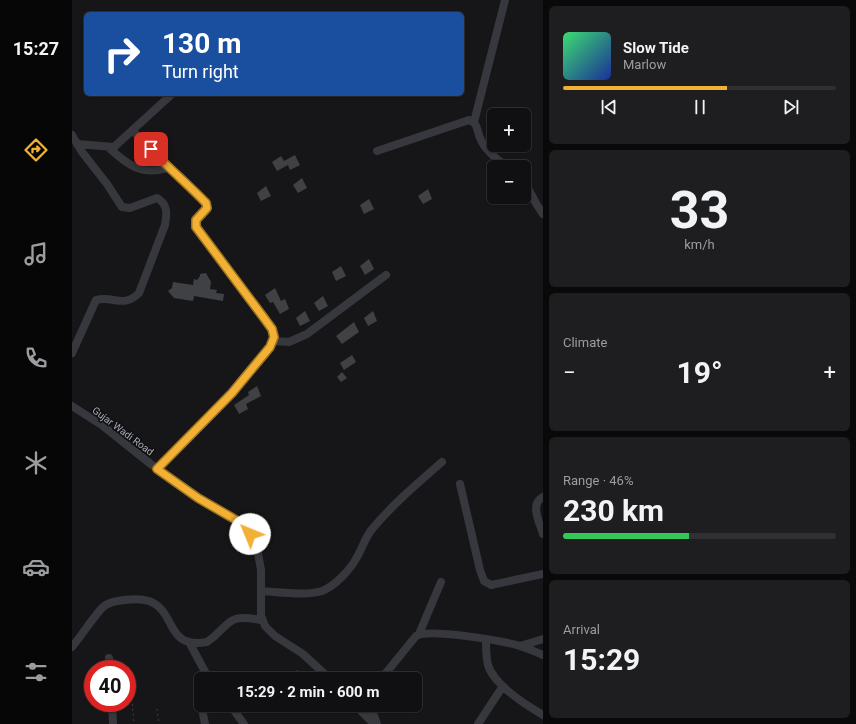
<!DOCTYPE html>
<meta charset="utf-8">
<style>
body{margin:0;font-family:Roboto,sans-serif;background:#1e1e20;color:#f1f3f6;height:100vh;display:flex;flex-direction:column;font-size:15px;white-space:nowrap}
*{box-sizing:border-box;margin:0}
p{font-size:13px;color:#9c9d9f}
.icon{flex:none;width:22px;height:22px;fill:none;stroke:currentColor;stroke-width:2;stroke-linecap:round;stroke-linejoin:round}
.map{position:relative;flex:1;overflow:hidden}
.side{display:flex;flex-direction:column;gap:6px;padding:6px;background:#09090a;width:313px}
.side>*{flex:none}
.hud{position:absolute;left:12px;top:12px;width:380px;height:84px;border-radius:6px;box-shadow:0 1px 3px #0004,0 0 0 1px #303032;background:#1a4fa0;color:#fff;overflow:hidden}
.controls{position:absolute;left:415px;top:108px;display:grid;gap:8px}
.controls a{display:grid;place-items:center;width:44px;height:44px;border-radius:6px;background:#101012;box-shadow:0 1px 3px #0004,0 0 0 1px #303032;font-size:20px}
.speed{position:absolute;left:12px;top:660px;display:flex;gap:8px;font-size:20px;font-weight:700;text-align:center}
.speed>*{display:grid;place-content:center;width:52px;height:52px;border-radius:50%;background:#101012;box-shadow:0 1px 3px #0004,0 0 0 1px #303032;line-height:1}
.speed .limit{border:6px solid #d22;background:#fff;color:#111}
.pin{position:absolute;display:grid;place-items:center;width:34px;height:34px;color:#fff;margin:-17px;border-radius:8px;box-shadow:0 2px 6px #0006}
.me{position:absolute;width:44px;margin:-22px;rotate:315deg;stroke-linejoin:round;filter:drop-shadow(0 0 3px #0008)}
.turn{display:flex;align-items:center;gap:14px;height:84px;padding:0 12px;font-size:18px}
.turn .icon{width:52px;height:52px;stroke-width:2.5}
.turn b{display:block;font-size:28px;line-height:34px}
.big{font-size:30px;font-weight:700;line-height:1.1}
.side .widget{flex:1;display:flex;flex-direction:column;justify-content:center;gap:6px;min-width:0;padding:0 14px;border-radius:6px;background:#1e1e20}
.side .dial{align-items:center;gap:0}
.dial b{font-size:52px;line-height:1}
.song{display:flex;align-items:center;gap:12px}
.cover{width:48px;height:48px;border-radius:6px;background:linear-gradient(135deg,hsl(140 70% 55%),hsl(230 70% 35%))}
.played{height:4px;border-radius:2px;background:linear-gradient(90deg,#f2b134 60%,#303032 60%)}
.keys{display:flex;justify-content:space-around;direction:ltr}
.heat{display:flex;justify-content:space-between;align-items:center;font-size:22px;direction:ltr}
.charge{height:6px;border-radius:3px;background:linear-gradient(90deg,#34c759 46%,#303032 0)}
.trip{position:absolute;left:122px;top:672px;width:228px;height:40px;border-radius:6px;background:#101012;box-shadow:0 1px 3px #0004,0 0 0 1px #303032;font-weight:700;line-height:40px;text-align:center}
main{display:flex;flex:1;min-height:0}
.tabs{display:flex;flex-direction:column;width:72px;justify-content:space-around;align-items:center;background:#060607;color:#9c9d9f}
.tabs .icon{width:28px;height:28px}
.tabs .on{color:#f2b134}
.tabs b{font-size:18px;color:#f1f3f6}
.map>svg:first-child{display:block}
.building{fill:#404145}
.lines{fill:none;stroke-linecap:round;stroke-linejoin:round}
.path{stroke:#3d3f44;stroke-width:1;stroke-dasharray:2 3;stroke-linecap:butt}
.minor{stroke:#37383d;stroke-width:8}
.route-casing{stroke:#9d7322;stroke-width:10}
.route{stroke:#f2b134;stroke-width:7}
.labels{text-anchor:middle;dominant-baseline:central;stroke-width:3.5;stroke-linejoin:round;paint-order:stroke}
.street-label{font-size:10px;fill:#a8adb8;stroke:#111113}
</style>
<main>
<nav class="tabs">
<b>15:27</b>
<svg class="icon on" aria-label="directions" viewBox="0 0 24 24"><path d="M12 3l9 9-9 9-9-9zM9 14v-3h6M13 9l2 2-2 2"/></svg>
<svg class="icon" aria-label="music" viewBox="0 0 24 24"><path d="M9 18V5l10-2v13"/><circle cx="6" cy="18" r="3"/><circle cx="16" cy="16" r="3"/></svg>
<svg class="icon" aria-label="phone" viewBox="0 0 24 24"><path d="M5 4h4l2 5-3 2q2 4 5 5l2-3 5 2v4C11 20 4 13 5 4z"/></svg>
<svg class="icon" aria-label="climate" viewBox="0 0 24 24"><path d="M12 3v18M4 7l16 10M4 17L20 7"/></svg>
<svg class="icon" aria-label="car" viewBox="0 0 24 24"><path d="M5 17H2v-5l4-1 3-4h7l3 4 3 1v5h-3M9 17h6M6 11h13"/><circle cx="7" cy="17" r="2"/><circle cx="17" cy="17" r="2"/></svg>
<svg class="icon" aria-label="filters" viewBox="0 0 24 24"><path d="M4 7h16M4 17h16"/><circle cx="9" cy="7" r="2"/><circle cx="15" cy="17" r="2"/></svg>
</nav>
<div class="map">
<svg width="471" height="724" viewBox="0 0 471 724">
<rect width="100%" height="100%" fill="#161618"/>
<path class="building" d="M223 155 228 165 218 170 216 165 205 171 200 162 209 156 212 161Z
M230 178 235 188 226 193 221 185Z
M194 186 199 196 189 201 185 193Z
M356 189 360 199 351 204 346 196Z
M297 199 302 209 292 214 288 205Z
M297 259 302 269 293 275 288 266Z
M269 266 274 276 264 281 260 272Z
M134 273 139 282 138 289 145 290 144 293 152 294 151 301 122 296 121 301 102 298 96 291 100 288 101 282 121 285 122 279 125 280 128 276V274Z
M203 288 209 301 213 299 217 309 208 314 201 302 198 303 193 295Z
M251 296 256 306 247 311 242 303Z
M233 311 238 321 228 326 224 318Z
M301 311 305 321 296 326 292 318Z
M282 322 287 332 270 344 264 336Z
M280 355 284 362 272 370 268 363Z
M270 372 275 378 269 382 265 377Z
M185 386 189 396 174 404 176 409 167 414 162 405 177 395 176 392Z
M225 670 235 679H217Z
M216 705H232L226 713Z"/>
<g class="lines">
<path class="path" d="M59 689 62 724
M85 709 87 724"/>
<path class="minor" d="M402 122 433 0
M61 131 96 168 108 176 134 203 135 208 124 220 123 227 192 317 200 329 202 337 198 347 160 393 85 469
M0 135 10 152 35 184 50 207 58 208 85 198C96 204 95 214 93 225L67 293C51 309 41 295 24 300L0 353
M5 144 42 147 100 94
M37 148C56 165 69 176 96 168
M305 151 397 120C406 123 405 131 408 138 413 150 425 160 436 167
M452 181 465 205 471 214
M202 341 217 342 235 334 314 275
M0 406 31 426 80 465 126 498 164 520 173 528 185 548 189 570V615L193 626 203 636 231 654 258 679
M388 484 408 570 412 581 419 585 471 574
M471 497C457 504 468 523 471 534
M189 591C207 592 234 596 250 591 263 586 279 569 285 557 291 547 293 537 301 528 322 503 346 483 370 462
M347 634 369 582
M414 640C414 649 414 657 416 665 422 685 454 705 471 715
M117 642 137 679
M448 646 471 639
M0 647C10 635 19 620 30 608 36 602 45 601 53 600 61 599 70 599 77 601 105 611 93 650 135 642 160 625 152 613 189 620
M37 658 38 669
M309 679 344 636C357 628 431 641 448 646 456 648 463 652 471 655
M40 703 41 724
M158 705 172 724
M283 705 302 724
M298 705 305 724
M131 714 133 724
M406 724 431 686"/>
</g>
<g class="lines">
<g class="route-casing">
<path id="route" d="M79 149C96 168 116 184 134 203L135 208 124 220V227L192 318 200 329 202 337 198 347 160 393 85 469 126 498 164 520 178 534"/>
</g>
<use href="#route" class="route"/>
</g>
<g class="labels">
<g class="street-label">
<text transform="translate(51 431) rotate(37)">Gujar Wadi Road</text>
</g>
</g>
</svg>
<div class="controls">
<a>+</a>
<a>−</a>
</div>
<div class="speed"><div class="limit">40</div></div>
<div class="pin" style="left:79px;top:149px;background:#d93025"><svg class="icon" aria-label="arrive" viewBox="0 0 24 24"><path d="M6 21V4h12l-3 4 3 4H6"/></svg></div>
<svg class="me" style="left:178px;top:534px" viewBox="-20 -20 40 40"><circle r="19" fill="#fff"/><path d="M0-13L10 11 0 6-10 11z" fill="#f2b134"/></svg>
<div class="trip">15:29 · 2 min · 600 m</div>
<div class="hud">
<div class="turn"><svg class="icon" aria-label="right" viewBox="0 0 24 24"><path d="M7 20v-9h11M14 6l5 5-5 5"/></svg><div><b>130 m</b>Turn right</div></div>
</div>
</div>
<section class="side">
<div class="widget">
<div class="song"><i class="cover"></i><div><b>Slow Tide</b><p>Marlow</p></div></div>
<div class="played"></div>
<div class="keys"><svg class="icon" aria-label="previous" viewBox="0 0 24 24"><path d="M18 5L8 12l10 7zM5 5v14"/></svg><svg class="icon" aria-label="pause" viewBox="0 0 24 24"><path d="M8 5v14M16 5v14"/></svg><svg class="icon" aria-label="next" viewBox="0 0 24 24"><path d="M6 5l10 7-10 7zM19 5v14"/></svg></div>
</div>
<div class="widget dial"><b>33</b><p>km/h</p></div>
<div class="widget"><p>Climate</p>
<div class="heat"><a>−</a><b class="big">19°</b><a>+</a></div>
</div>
<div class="widget"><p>Range · 46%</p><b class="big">230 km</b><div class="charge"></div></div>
<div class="widget"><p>Arrival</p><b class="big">15:29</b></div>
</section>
</main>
